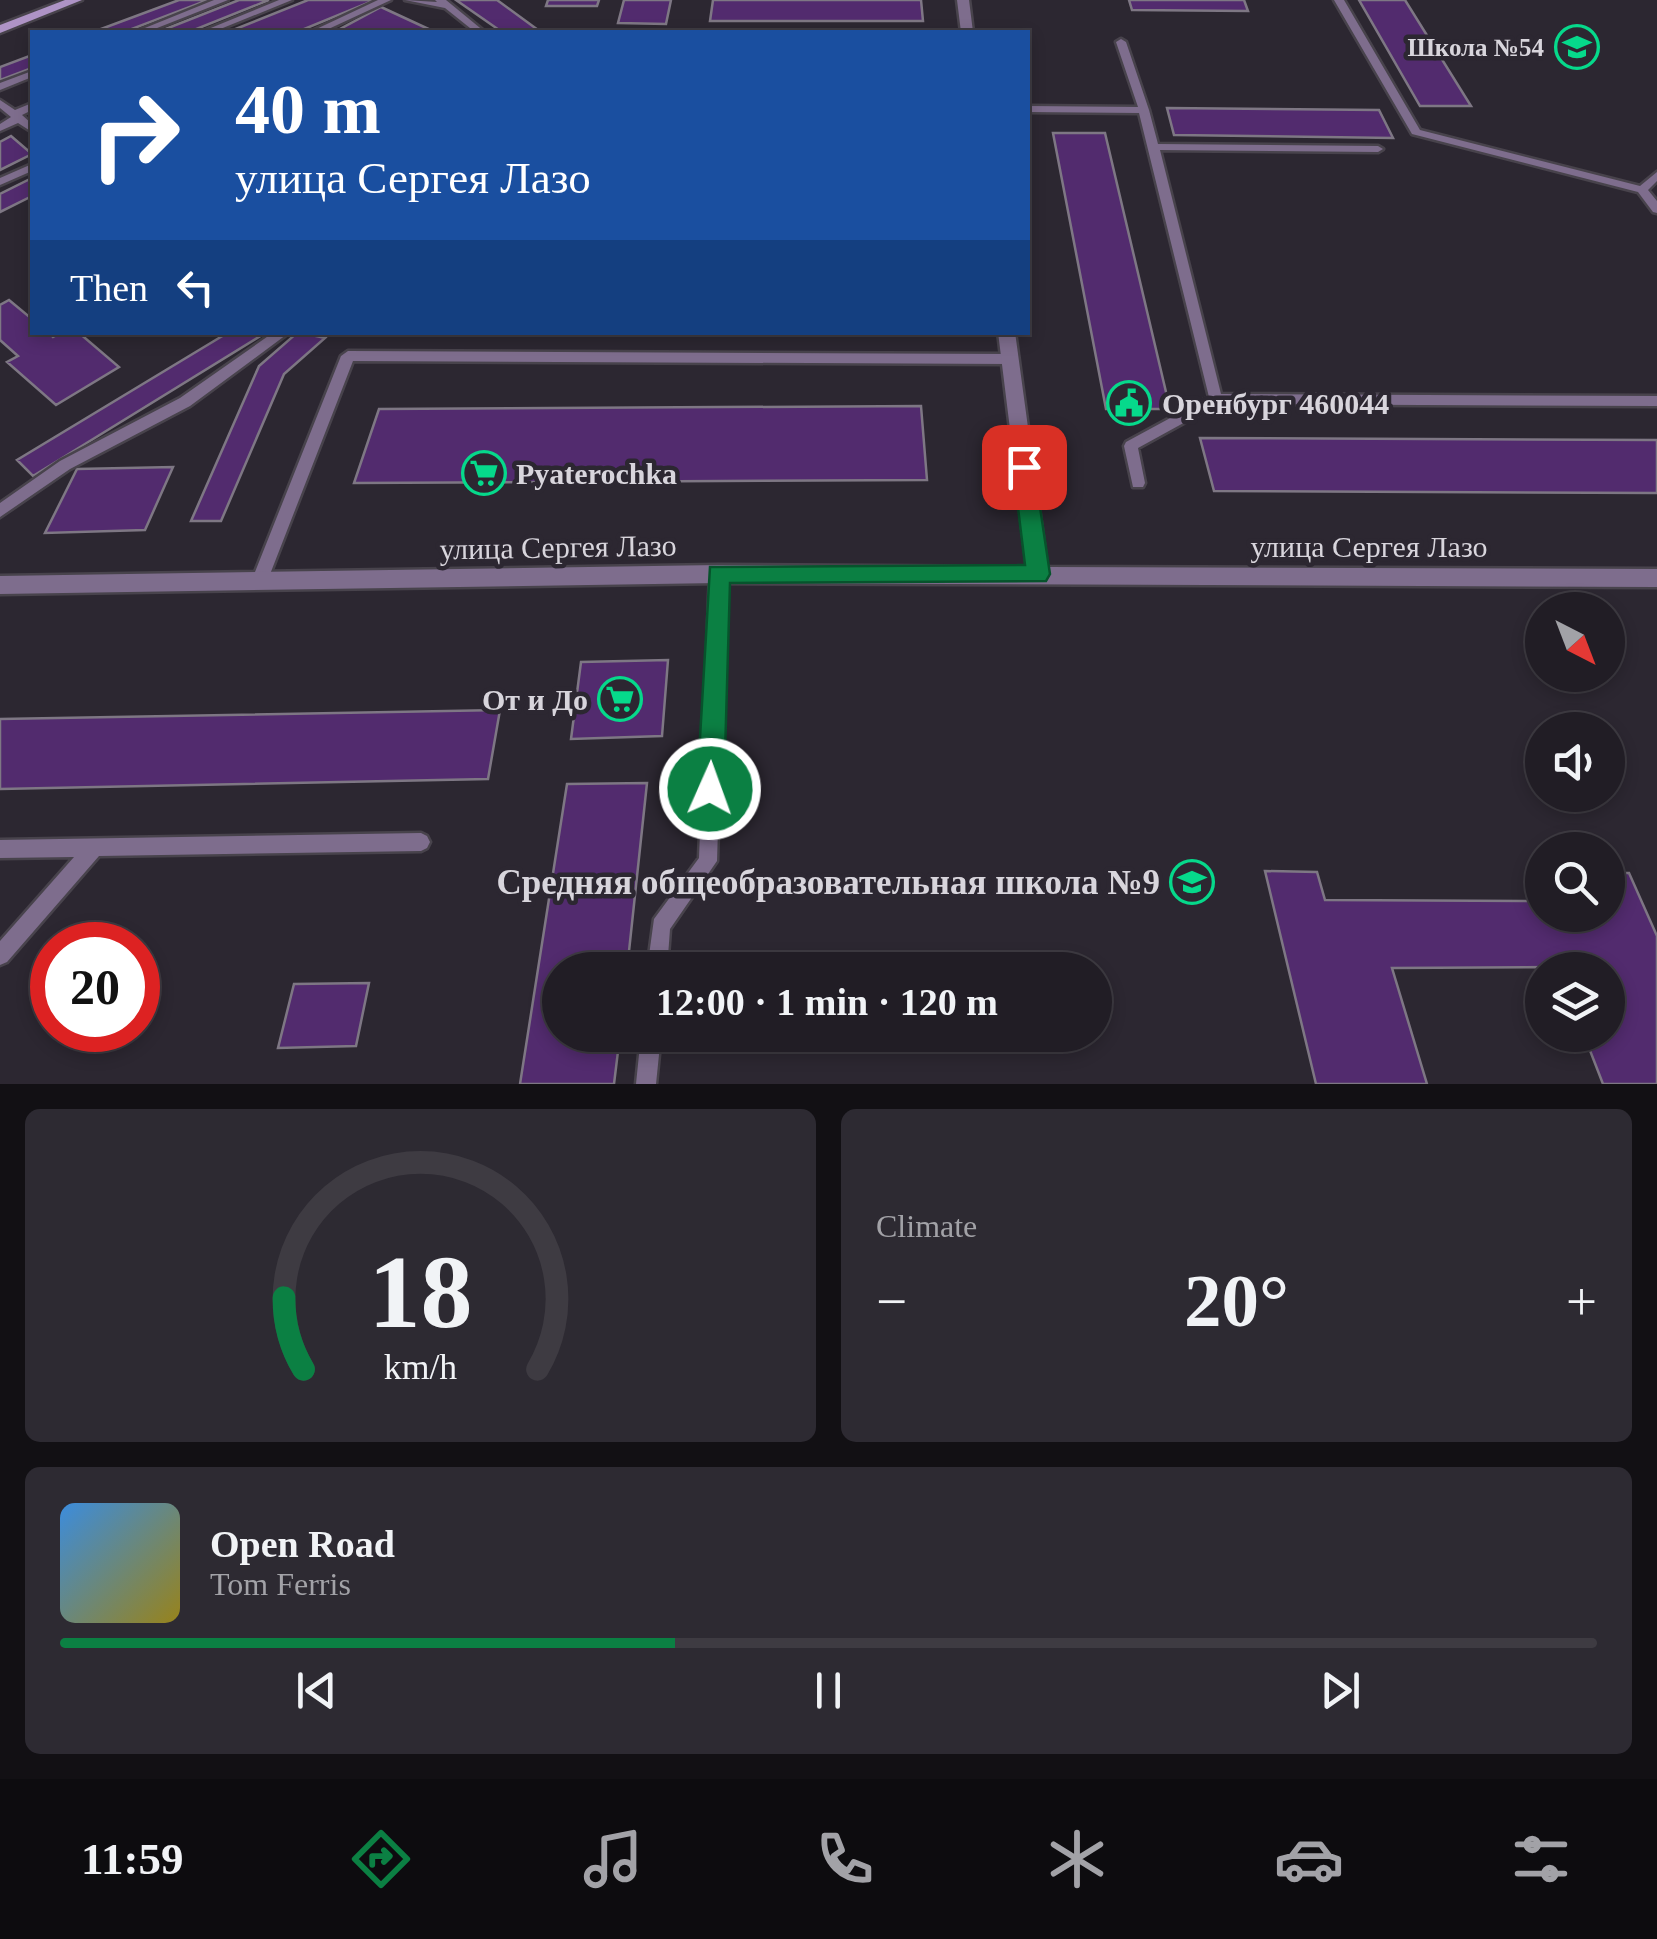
<!DOCTYPE html>
<meta charset="utf-8">
<style>
body{margin:0;font-family:Georgia,serif;background:#2d2a32;color:#f1f3f6;height:100vh;display:flex;flex-direction:column;font-size:38px;white-space:nowrap}
*{box-sizing:border-box;margin:0}
p{font-size:32px;color:#a2a2a7}
.icon{flex:none;width:55px;height:55px;fill:none;stroke:currentColor;stroke-width:2;stroke-linecap:round;stroke-linejoin:round}
.map{position:relative;height:1084px;overflow:hidden}
.sheet{display:flex;flex-direction:column;gap:25px;padding:25px;background:#121014;flex:1}
.sheet>*{flex:none}
.top-card{position:absolute;left:30px;top:30px;width:1000px;height:305px;border-radius:0px;box-shadow:0 5px 15px #0003,0 0 0 2px #3e3b42;background:#1a4fa0;color:#fff;overflow:hidden}
.needle{width:65px;rotate:138deg}
.controls{position:absolute;left:1525px;top:592px;display:grid;gap:20px}
.controls a{display:grid;place-items:center;width:100px;height:100px;border-radius:50%;background:#211d25;box-shadow:0 5px 15px #0003,0 0 0 2px #3e3b42;font-size:50px}
.speed{position:absolute;left:30px;top:922px;display:flex;gap:20px;font-size:50px;font-weight:700;text-align:center}
.speed>*{display:grid;place-content:center;width:130px;height:130px;border-radius:50%;background:#211d25;box-shadow:0 5px 15px #0003,0 0 0 2px #3e3b42;line-height:1}
.speed .limit{border:15px solid #d22;background:#fff;color:#111}
.pin{position:absolute;display:grid;place-items:center;width:85px;height:85px;color:#fff;margin:-42px;border-radius:20px;box-shadow:0 5px 15px #0006}
.me{position:absolute;width:110px;margin:-55px;rotate:2deg;stroke-linejoin:round;filter:drop-shadow(0 0 8px #0008)}
.turn{display:flex;align-items:center;gap:35px;height:210px;padding:0 40px;font-size:45px}
.turn .icon{width:130px;height:130px;stroke-width:2.5}
.turn b{display:block;font-size:70px;line-height:85px}
.then{display:flex;align-items:center;height:95px;padding:0 40px;background:#0003;gap:20px;font-size:38px}
.big{font-size:75px;font-weight:600;line-height:1.1}
.sheet .tile{flex:1;display:flex;flex-direction:column;justify-content:center;gap:15px;min-width:0;padding:0 35px;border-radius:15px;background:#2d2a32}
.sheet .dial{align-items:center;gap:0}
.dial svg{height:260px;overflow:visible;fill:none;stroke:#3e3b42;stroke-width:7;stroke-linecap:round;text-anchor:middle}
.dial text{fill:#f1f3f6;stroke:none}
.song{display:flex;align-items:center;gap:30px}
.cover{width:120px;height:120px;border-radius:15px;background:linear-gradient(135deg,hsl(210 70% 55%),hsl(50 70% 35%))}
.played{height:10px;border-radius:5px;background:linear-gradient(90deg,#0b8043 40%,#3e3b42 40%)}
.keys{display:flex;justify-content:space-around;direction:ltr}
.heat{display:flex;justify-content:space-between;align-items:center;font-size:55px;direction:ltr}
.sheet .tiles{flex:1;display:grid;gap:25px;grid-template-columns:1fr 1fr}
.tile:last-child{grid-column:span 2}
.trip{position:absolute;left:542px;top:952px;width:570px;height:100px;border-radius:50px;background:#211d25;box-shadow:0 5px 15px #0003,0 0 0 2px #3e3b42;font-weight:600;line-height:100px;text-align:center}
.dock{display:flex;height:160px;justify-content:space-around;align-items:center;background:#0d0c0f;color:#a2a2a7}
.dock .icon{width:70px;height:70px}
.dock .on{color:#0b8043}
.dock b{font-size:45px;color:#f1f3f6}
.map>svg:first-child{display:block}
.building{fill:#522b6e;stroke:#7e7784;stroke-width:2.5}
.lines{fill:none;stroke-linecap:round;stroke-linejoin:round}
.lane-casing{stroke:#48434c;stroke-width:5}
.street-casing{stroke:#48434c;stroke-width:5}
.secondary-casing{stroke:#48434c;stroke-width:5}
.lane{fill:#7e6d8d;fill-rule:evenodd}
.street{fill:#7e6d8d;fill-rule:evenodd}
.secondary{fill:#ae93c6;fill-rule:evenodd}
.route{fill:#0b8043;stroke:#07532c;stroke-width:2.5}
.labels{text-anchor:middle;dominant-baseline:central;stroke-width:9;stroke-linejoin:round;paint-order:stroke}
.far-poi-label{font-size:25px;font-weight:bold;fill:#d8d5dc;stroke:#2c2731;text-anchor:end}
.poi-label{font-size:30px;font-weight:bold;fill:#d8d5dc;stroke:#2c2731;text-anchor:start}
.street-label{font-size:30px;fill:#d8d5dc;stroke:#2c2731}
.near-poi-label{font-size:35px;font-weight:bold;fill:#d8d5dc;stroke:#2c2731;text-anchor:end}
</style>
<div class="map">
<svg width="1657" height="1084" viewBox="0 0 1657 1084">
<rect width="100%" height="100%" fill="#2c2731"/>
<path class="building" d="M179 0H208L124 32H93Z
M239 0H269L189 32H158Z
M308 0H375L297 32H228Z
M456 0H497L538 30 502 32Z
M548 0H599L597 6H546Z
M624 0H671L666 24 618 23Z
M713 0H921L923 21H710Z
M1129 0H1244L1248 11 1132 10Z
M1359 0H1405L1471 106H1420Z
M381 7 435 32H351L342 28Z
M32 55V68L0 80V67Z
M1167 108 1379 110 1393 138 1174 135Z
M1053 133H1105L1170 409H1106Z
M11 136 32 154 0 170V142Z
M32 178V196L0 212V194Z
M9 300 32 319V332H48L53 337 62 332H78L119 367 56 405 7 362 18 356 0 340V305Z
M229 332H267L33 476 17 460Z
M298 332 325 338 284 374 221 521H191L259 366Z
M921 406 927 480 354 483 379 409Z
M1200 438 1657 440V493L1214 491Z
M173 467 145 530 45 533 77 469Z
M668 660 662 736 571 739 581 662Z
M500 710 488 779 0 789V719Z
M647 783 627 970H560V1035H620L614 1084H520L567 784Z
M1265 871 1317 872 1325 900 1542 901V915H1608V873H1629L1657 936V1084H1603L1584 1035H1608V970L1557 967 1392 968 1427 1084H1316Z
M369 983 356 1046 278 1048 294 984Z"/>
<g class="lines">
<g class="lane-casing">
<path id="lane" d="M214 0H228L147 32H135Z
M279 0H292L213 32H201Z
M378 0H391L322 32H310Z
M405 0 437 2 435 0H446L485 32H475L445 8Z
M1334 0H1344L1420 130 1640 186 1657 172V181L1648 190 1657 201V213L1653 212 1638 192 1412 134Z
M1121 39 1126 42 1149 110 1158 144 1378 146 1383 149 1378 152 1160 150 1221 394 1657 396V406L1218 404 1138 448 1145 483 1143 487H1133L1124 446 1126 442 1209 397 1139 113 1028 112V106L1138 107 1116 42Z
M32 71V77L0 90V83Z
M0 100 15 110 32 103V110L22 115 32 124V132L18 123 0 131V124L11 117 0 108Z
M32 164V171L0 185V178Z
M274 332H290L190 406 70 469 0 517V503L60 461 180 398Z
M348 351 1009 354 1016 359 1009 364 353 361 267 582 264 587 259 588 254 587 251 582 341 356Z
M718 568 723 569 726 574 717 861 670 929 667 970H647L654 919 699 858 710 574 713 569Z
M421 833 427 836 430 842 427 848 421 851 99 856 7 962 0 965V941L74 857 0 858V840Z
M641 1035H661L656 1084H636Z"/>
</g>
<g class="street-casing">
<path id="street" d="M957 0H969L973 32H961Z
M998 332H1015L1047 567 1657 569V587L718 583 0 594V576L718 565 1027 567Z"/>
</g>
<g class="secondary-casing">
<path id="secondary" d="M65 0H82L0 33V25Z"/>
</g>
<use href="#lane" class="lane"/>
<use href="#street" class="street"/>
<use href="#secondary" class="secondary"/>
</g>
<path class="route" d="M1024 459 1034 467 1050 574 1046 581 730 583 724 789 720 798 710 802 701 798 697 789 710 567 1025 565 1013 467Z"/>
<defs>
<g id="school-ring" transform="scale(2.25)"><circle r="9.5" fill="#2c2731" stroke="#06d98b" stroke-width="1.5"/><path d="M0-5L7-2L0 1L-7-2ZM-4 1L0 2.5L4 1V4Q0 6-4 4Z" fill="#06d98b"/></g>
<g id="civic-ring" transform="scale(2.25)"><circle r="9.5" fill="#2c2731" stroke="#06d98b" stroke-width="1.5"/><path d="M-.6-6.5H3V-4.5H.6V-3L4-1V1h2V6H-6V1h2V-1L-.6-3ZM-1.2 2.5V6h2.4V2.5Z" fill="#06d98b"/></g>
<g id="supermarket-ring" transform="scale(2.25)"><circle r="9.5" fill="#2c2731" stroke="#06d98b" stroke-width="1.5"/><path d="M-6-5.5h2.5l.6 2H6L4.5 2H-2.5L-4.4-4H-6ZM-1.5 3.2a1.3 1.3 0 1 0 .1 0ZM3 3.2a1.3 1.3 0 1 0 .1 0Z" fill="#06d98b"/></g>
</defs>
<g fill-rule="evenodd">
<use href="#school-ring" x="1577" y="47"/>
<use href="#civic-ring" x="1129" y="403"/>
<use href="#supermarket-ring" x="484" y="473"/>
<use href="#supermarket-ring" x="620" y="699"/>
<use href="#school-ring" x="1192" y="882"/>
</g>
<g class="labels">
<g class="far-poi-label">
<text x="1544" y="47">Школа №54</text>
</g>
<g class="poi-label">
<text x="1162" y="403">Оренбург 460044</text>
<text x="516" y="473">Pyaterochka</text>
<text x="588" y="699" text-anchor="end">От и До</text>
</g>
<g class="street-label">
<text x="1369" y="546">улица Сергея Лазо</text>
<text transform="translate(558 547) rotate(-1)">улица Сергея Лазо</text>
</g>
<g class="near-poi-label">
<text x="1160" y="882">Средняя общеобразовательная школа №9</text>
</g>
</g>
</svg>
<div class="controls">
<a><svg class="needle" viewBox="-14 -14 28 28"><path d="M0-13l5 13h-10z" fill="#e53935"/><path d="M0 13l5-13h-10z" fill="#a2a2a7"/></svg></a>
<a><svg class="icon" aria-label="sound" viewBox="0 0 24 24"><path d="M4 9h4l5-4v14l-5-4H4zM17 9q2 3 0 6"/></svg></a>
<a><svg class="icon" aria-label="search" viewBox="0 0 24 24"><circle cx="10" cy="10" r="6"/><path d="M15 15l6 6"/></svg></a>
<a><svg class="icon" aria-label="layers" viewBox="0 0 24 24"><path d="M12 4l9 5-9 5-9-5zM3 14l9 5 9-5"/></svg></a>
</div>
<div class="speed"><div class="limit">20</div></div>
<div class="pin" style="left:1024px;top:467px;background:#d93025"><svg class="icon" aria-label="arrive" viewBox="0 0 24 24"><path d="M6 21V4h12l-3 4 3 4H6"/></svg></div>
<svg class="me" style="left:710px;top:789px" viewBox="-20 -20 40 40"><circle r="17" fill="#0b8043" stroke="#fff" stroke-width="3"/><path d="M0-11L8 9 0 5-8 9z" fill="#fff"/></svg>
<div class="trip">12:00 · 1 min · 120 m</div>
<div class="top-card">
<div class="turn"><svg class="icon" aria-label="right" viewBox="0 0 24 24"><path d="M7 20v-9h11M14 6l5 5-5 5"/></svg><div><b>40 m</b>улица Сергея Лазо</div></div>
<div class="then">Then<svg class="icon" aria-label="left" viewBox="0 0 24 24"><path d="M17 20v-9H6M10 6l-5 5 5 5"/></svg></div>
</div>
</div>
<section class="sheet">
<div class="tiles">
<div class="tile dial"><svg viewBox="0 0 100 80">
<path d="M14 69A42 42 0 1 1 86 69"/>
<path d="M14 69A42 42 0 0 1 8 47" stroke="#0b8043"/>
<text x="50" y="56" font-size="32" font-weight="700">18</text>
<text x="50" y="72" font-size="11">km/h</text>
</svg></div>
<div class="tile"><p>Climate</p>
<div class="heat"><a>−</a><b class="big">20°</b><a>+</a></div>
</div>
<div class="tile">
<div class="song"><i class="cover"></i><div><b>Open Road</b><p>Tom Ferris</p></div></div>
<div class="played"></div>
<div class="keys"><svg class="icon" aria-label="previous" viewBox="0 0 24 24"><path d="M18 5L8 12l10 7zM5 5v14"/></svg><svg class="icon" aria-label="pause" viewBox="0 0 24 24"><path d="M8 5v14M16 5v14"/></svg><svg class="icon" aria-label="next" viewBox="0 0 24 24"><path d="M6 5l10 7-10 7zM19 5v14"/></svg></div>
</div>
</div>
</section>
<nav class="dock">
<b>11:59</b>
<svg class="icon on" aria-label="directions" viewBox="0 0 24 24"><path d="M12 3l9 9-9 9-9-9zM9 14v-3h6M13 9l2 2-2 2"/></svg>
<svg class="icon" aria-label="music" viewBox="0 0 24 24"><path d="M9 18V5l10-2v13"/><circle cx="6" cy="18" r="3"/><circle cx="16" cy="16" r="3"/></svg>
<svg class="icon" aria-label="phone" viewBox="0 0 24 24"><path d="M5 4h4l2 5-3 2q2 4 5 5l2-3 5 2v4C11 20 4 13 5 4z"/></svg>
<svg class="icon" aria-label="climate" viewBox="0 0 24 24"><path d="M12 3v18M4 7l16 10M4 17L20 7"/></svg>
<svg class="icon" aria-label="car" viewBox="0 0 24 24"><path d="M5 17H2v-5l4-1 3-4h7l3 4 3 1v5h-3M9 17h6M6 11h13"/><circle cx="7" cy="17" r="2"/><circle cx="17" cy="17" r="2"/></svg>
<svg class="icon" aria-label="filters" viewBox="0 0 24 24"><path d="M4 7h16M4 17h16"/><circle cx="9" cy="7" r="2"/><circle cx="15" cy="17" r="2"/></svg>
</nav>
